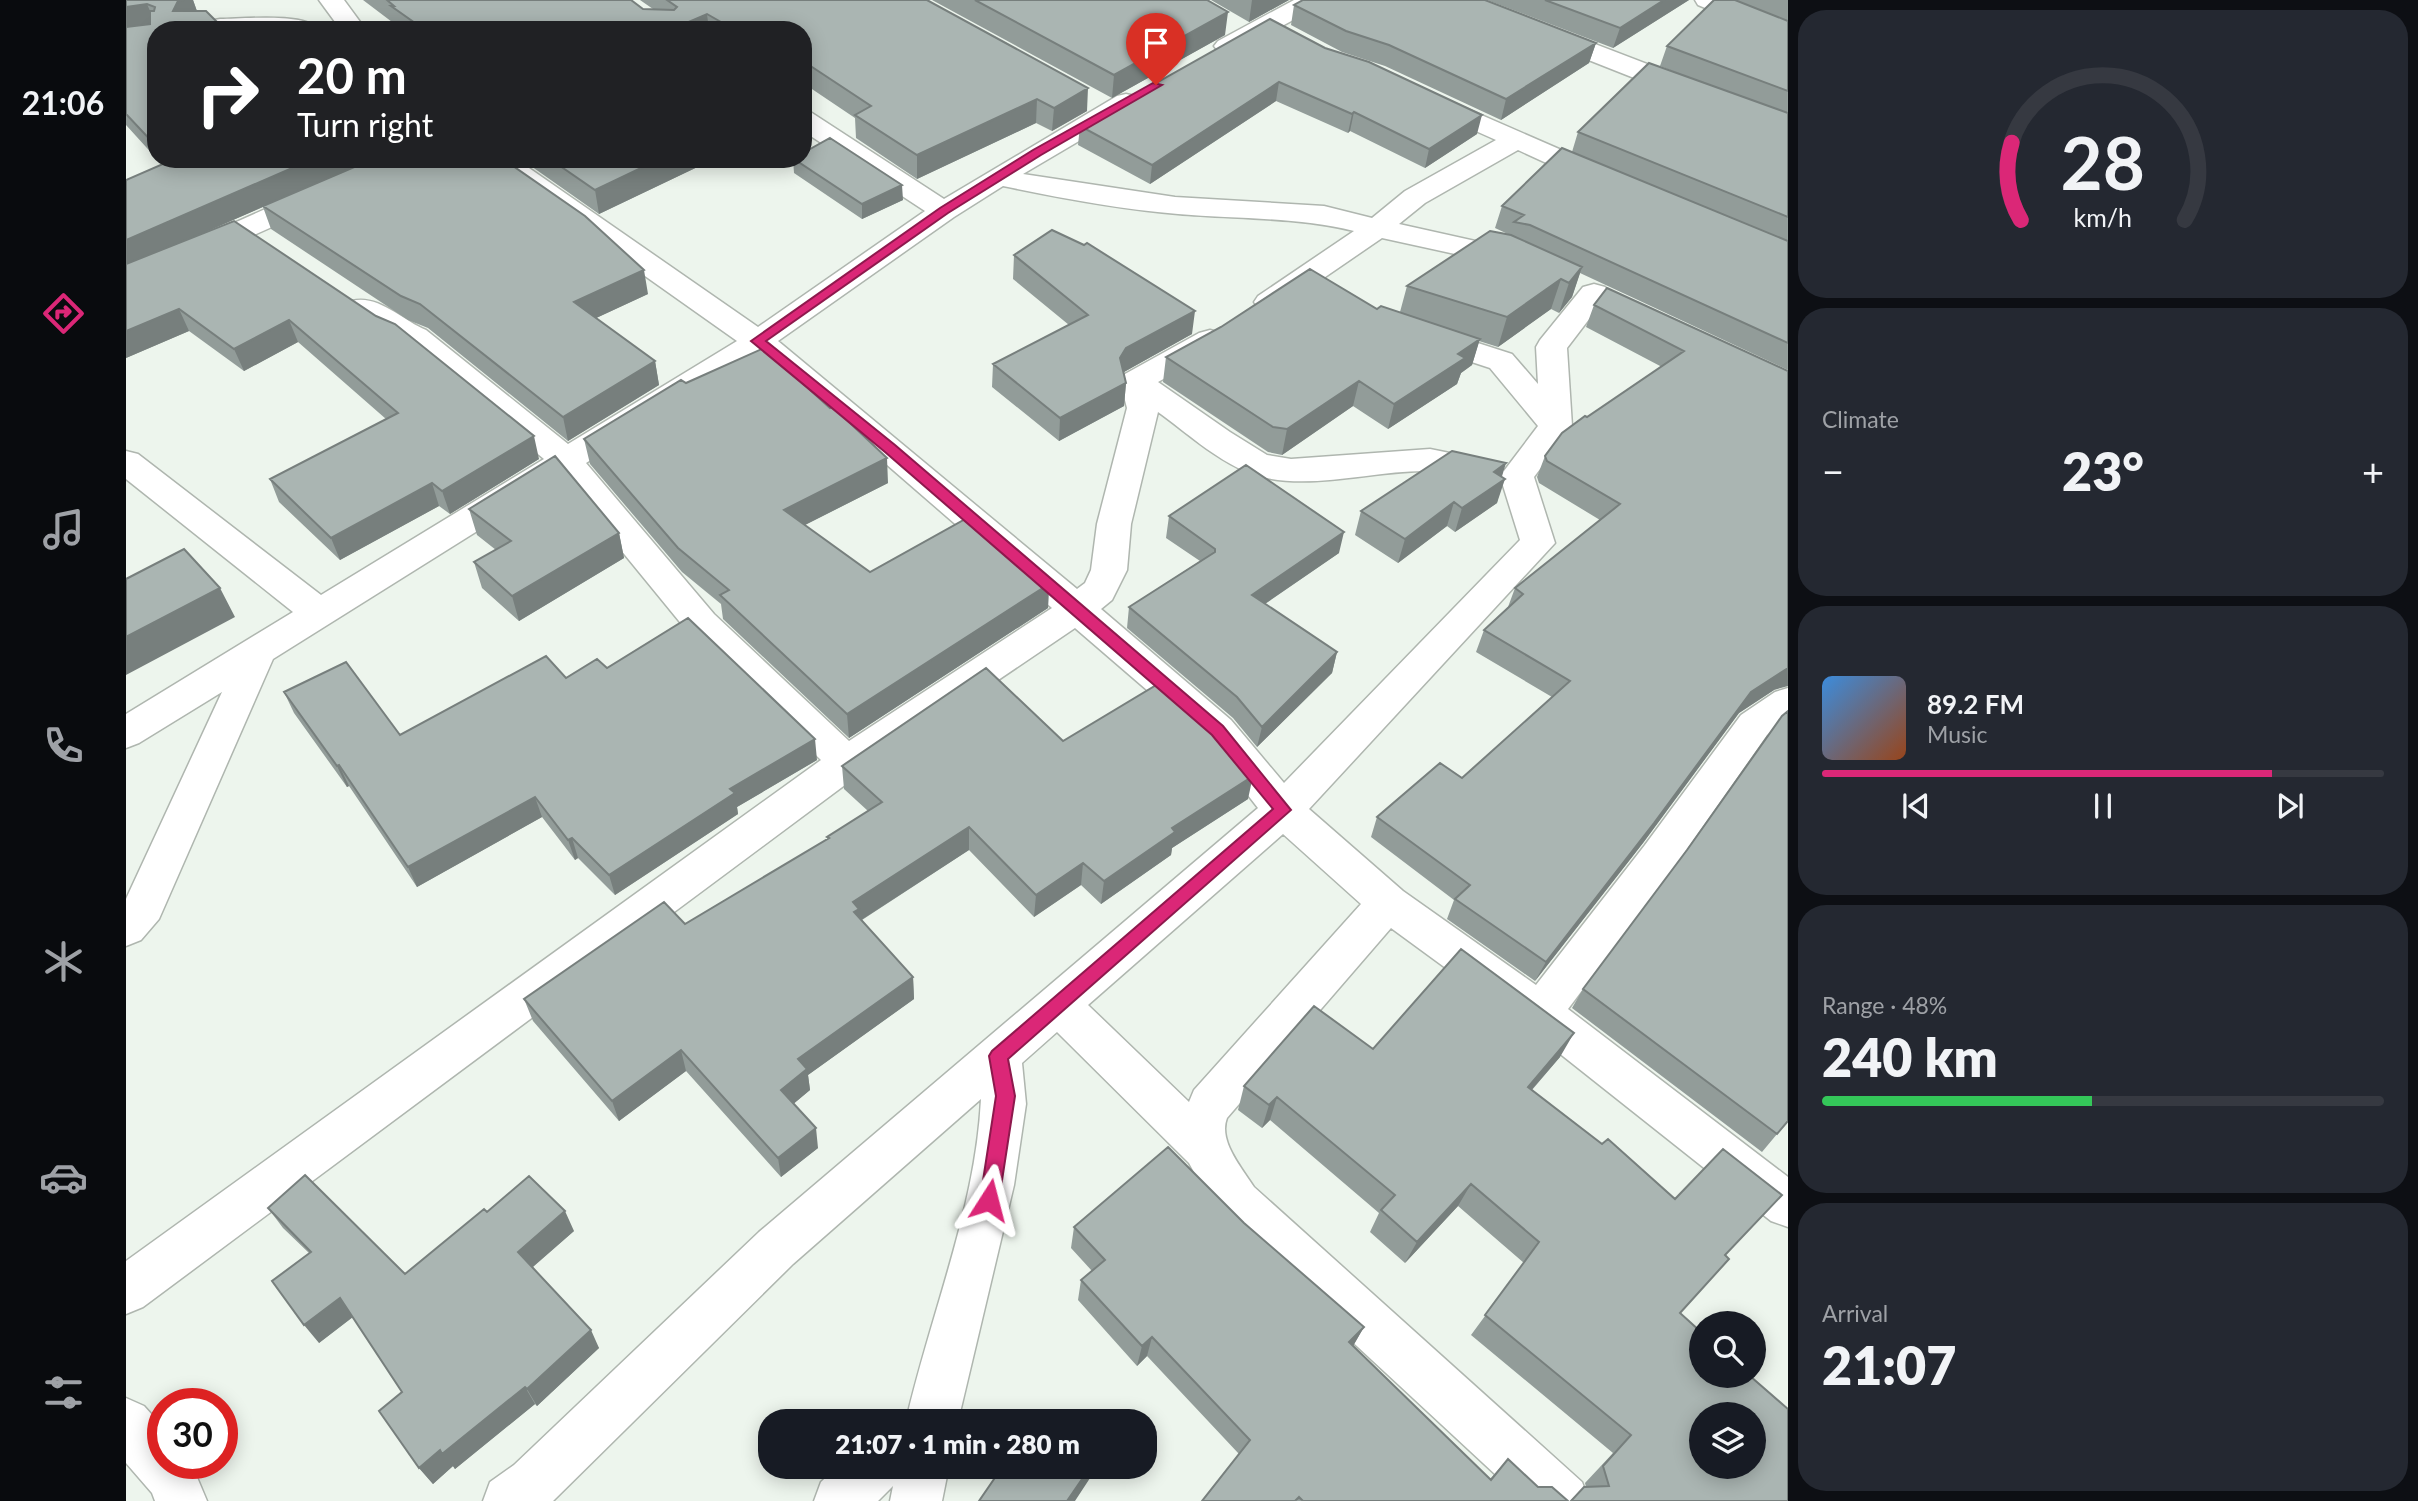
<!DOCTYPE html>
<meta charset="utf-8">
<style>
body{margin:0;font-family:Lato,sans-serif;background:#242831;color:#f1f3f6;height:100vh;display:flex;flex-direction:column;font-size:26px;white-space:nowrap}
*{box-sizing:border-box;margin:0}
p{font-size:23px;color:#9ea1a6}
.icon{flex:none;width:38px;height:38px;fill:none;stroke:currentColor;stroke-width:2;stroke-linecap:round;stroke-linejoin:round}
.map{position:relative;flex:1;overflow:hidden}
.side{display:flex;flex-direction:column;gap:10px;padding:10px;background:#0d0f14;width:630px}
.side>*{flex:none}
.banner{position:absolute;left:21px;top:21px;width:665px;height:147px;border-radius:28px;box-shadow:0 4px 18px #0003;background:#202124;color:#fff;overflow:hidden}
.controls{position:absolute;left:1563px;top:1311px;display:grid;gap:14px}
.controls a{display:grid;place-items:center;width:77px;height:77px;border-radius:50%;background:#171b24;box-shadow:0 4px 18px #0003;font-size:35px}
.speed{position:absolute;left:21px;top:1388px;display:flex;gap:14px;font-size:35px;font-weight:700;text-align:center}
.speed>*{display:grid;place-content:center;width:91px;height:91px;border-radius:50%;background:#171b24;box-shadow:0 4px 18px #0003;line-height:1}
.speed .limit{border:10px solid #d22;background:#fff;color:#111}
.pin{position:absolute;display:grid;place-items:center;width:60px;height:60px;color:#fff;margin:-72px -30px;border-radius:50% 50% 50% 0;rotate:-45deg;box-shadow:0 0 7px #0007}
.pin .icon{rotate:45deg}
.me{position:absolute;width:77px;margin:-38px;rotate:9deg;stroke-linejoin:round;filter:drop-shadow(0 0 5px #0008)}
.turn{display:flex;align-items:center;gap:24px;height:147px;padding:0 35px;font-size:32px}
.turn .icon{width:91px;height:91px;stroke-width:2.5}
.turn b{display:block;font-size:49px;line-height:60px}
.big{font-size:52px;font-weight:800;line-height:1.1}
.side .tile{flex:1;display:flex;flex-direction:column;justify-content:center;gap:10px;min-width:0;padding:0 24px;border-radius:28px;background:#242831}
.side .dial{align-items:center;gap:0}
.dial svg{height:182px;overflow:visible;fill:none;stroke:#363941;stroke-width:7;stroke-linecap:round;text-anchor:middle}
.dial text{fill:#f1f3f6;stroke:none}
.song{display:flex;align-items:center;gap:21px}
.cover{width:84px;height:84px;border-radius:10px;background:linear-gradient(135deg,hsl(210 70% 55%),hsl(20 70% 35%))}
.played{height:7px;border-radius:4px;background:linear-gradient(90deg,#db2777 80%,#363941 80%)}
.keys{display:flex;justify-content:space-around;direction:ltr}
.heat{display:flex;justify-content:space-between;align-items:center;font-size:38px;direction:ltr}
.charge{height:10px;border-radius:5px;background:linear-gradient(90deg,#34c759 48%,#363941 0)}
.trip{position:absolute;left:632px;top:1409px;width:399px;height:70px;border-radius:28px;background:#171b24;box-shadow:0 4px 18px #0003;font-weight:800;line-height:70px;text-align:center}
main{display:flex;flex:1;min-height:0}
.dock{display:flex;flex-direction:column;width:126px;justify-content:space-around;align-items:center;background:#090b0e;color:#9ea1a6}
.dock .icon{width:49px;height:49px}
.dock .on{color:#db2777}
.dock b{font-size:32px;color:#f1f3f6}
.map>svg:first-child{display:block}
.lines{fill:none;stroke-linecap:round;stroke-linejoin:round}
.street-casing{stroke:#afb6af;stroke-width:3}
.street{fill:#fff;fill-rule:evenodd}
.wall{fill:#929c99}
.shaded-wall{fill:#777f7d}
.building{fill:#aab5b2;stroke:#777f7d;stroke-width:2;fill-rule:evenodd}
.route{fill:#db2777;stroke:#8e194d;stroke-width:2}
</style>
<main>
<nav class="dock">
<b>21:06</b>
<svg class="icon on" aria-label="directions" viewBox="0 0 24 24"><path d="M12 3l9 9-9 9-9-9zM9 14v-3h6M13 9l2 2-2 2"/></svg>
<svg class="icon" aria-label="music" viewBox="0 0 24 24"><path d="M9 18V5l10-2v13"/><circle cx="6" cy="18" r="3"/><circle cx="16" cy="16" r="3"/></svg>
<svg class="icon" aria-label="phone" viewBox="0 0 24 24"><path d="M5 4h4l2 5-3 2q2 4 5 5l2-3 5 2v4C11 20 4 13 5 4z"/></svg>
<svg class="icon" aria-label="climate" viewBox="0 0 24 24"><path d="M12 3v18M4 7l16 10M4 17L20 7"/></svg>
<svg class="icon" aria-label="car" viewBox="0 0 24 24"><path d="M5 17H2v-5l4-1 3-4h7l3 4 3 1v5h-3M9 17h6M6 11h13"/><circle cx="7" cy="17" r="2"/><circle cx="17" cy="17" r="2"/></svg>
<svg class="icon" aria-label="filters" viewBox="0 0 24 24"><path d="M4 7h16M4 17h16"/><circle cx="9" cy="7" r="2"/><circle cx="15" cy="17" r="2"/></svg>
</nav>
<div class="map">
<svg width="1662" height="1501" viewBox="0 0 1662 1501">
<rect width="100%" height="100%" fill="#edf5ed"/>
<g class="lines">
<g class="street-casing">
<path id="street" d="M193 0H218L240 30H215Z
M1168 0H1198L1195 5 1110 51 1101 54 1092 51 1088 46 1092 41Z
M1320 0H1354L1662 118V135L1531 87 1323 5Z
M1569 0H1602L1662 26V42L1572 5Z
M94 19C116 19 181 12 193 30H57L60 25Z
M1000 94 1009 96 1013 102 1009 108 897 174 1049 197 1198 206 1246 218 1279 191 1370 140 1298 108 1294 102 1298 96 1307 94 1486 172 1490 178 1486 184 1476 186 1466 184 1392 150 1299 203 1273 224 1403 253 1408 259 1403 265 1393 268 1256 238 1154 308 1143 311 1132 308 1128 302 1132 296 1228 231C1171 217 1110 219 1052 214 993 209 934 198 877 186L828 217 652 341 951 589 959 583 965 570 971 524 1001 408 994 381 999 374 1073 333 1084 330 1095 333 1099 340 1095 347 1032 382 1104 432 1141 455 1165 459 1304 449 1373 463 1378 471 1412 426 1364 368 1291 344 1287 337 1291 330 1302 327 1386 354 1412 384 1410 347 1414 340 1457 287 1468 284 1479 287 1483 293 1441 348 1446 426 1408 477 1429 543 1183 809 1277 891 1410 985 1519 845 1615 715 1649 692 1662 688V721L1641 735 1547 869 1442 1009 1662 1177V1227L1645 1221 1399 1026 1265 928 1101 1118C1092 1141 1116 1168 1128 1187L1456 1482 1463 1501H1398L1094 1219 1063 1163 931 1032 896 1063 900 1104 888 1185 832 1421H780C804 1316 850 1207 855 1099L667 1264 427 1501H357L364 1482 388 1465 633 1232 1132 808 1079 740 949 628 735 773 17 1307 0 1314V1261L695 760 562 632 436 478 147 659 33 919 15 940 0 946V899L96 692 13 743 0 748V714L167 612 0 479V451L12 454 195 595 418 459 278 344C259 336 234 324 222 307L226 301C252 294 277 321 300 330L442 444 611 341 362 165 359 159H390L632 327 799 211 677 131V111L686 113 818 199 991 96ZM630 356 752 457 926 608 723 741 588 614 460 463ZM1032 412C1060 432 1089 459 1121 472 1174 494 1246 470 1302 471 1323 471 1357 491 1374 476L1394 540 1158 783 1105 720 975 609 986 600 1001 570 1005 524ZM1157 834 1235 904 1068 1090 1063 1102 962 1005Z
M252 159H288L285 165 83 255 73 258 63 255 58 249 63 243Z
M0 1398 18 1406 37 1427V1463H65L81 1501H29L26 1493 0 1463Z
M712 1466H823L816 1501H764L767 1486 752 1501H688L695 1482Z"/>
</g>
<use href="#street" class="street"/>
</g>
<path class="wall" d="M0 0H67L71 11 30 30V158L0 125Z
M237 0H505L517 9H527L514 0H801L961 111 926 131 910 123 791 179 730 138 729 118 677 83V30H272L270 25Z
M806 0H1081L1099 35 986 98Z
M1085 0H1163L1123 22Z
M1361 0H1563L1487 48Z
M1588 0H1662V370L1454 273 1446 297 1433 313 1425 309 1372 347 1353 341 1346 365 1335 373 1331 384 1262 429 1227 406 1156 455 1142 452 1037 382 1040 357 1251 309 1274 312 1281 286 1384 235 1369 228 1376 206 1446 152 1452 132 1579 84 1534 66 1541 46Z
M1168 5 1470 43 1463 63 1375 120 1259 66 1216 52 1165 25Z
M1144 19 1351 134 1299 168 1224 131 1222 133 1150 101 1024 184 952 145 954 126Z
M31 159H227L230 166 201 179 522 294 470 318 529 361 533 385 442 441 302 328 282 320 145 229 137 207 79 232 413 459 324 514 313 506 214 560 153 502 144 479 260 419 172 342 118 371 63 331 0 358 36 165Z
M395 159H584V161L473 214Z
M667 159H677L777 200 736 219 668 173Z
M888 255 1066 334 998 372 1000 383 998 406 933 441 866 387 867 364 943 325 887 279Z
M1468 305 1662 371 1648 690 1613 713 1517 843 1409 981 1321 919 1328 900 1245 837 1251 817 1336 778 1426 697 1350 652 1358 630 1382 607 1389 588 1474 520 1413 483 1411 477 1419 456 1461 417 1536 367 1460 327Z
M560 383 762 483 679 525 744 572 923 584 922 608 723 738 597 619 595 604 556 572 464 464 458 439Z
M1376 477 1371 503 1329 532 1321 526 1272 563 1229 535 1235 511Z
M343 509 493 533 498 558 393 621 356 588 348 562 370 550 351 535Z
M1043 516 1213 553 1139 604 1211 652 1206 673 1131 747 1107 718 1001 628 1003 607 1074 561 1040 538Z
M481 668 691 760 611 807 612 814 489 895 452 858 449 860 416 817 291 887 223 786 221 787 168 713 158 692 274 735 440 678Z
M937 741 1122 799 1046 848 1045 855 975 904 955 885 908 917 843 850 736 920 787 977 788 999 682 1075 684 1090 667 1104 692 1148 655 1177 560 1071 493 1121 407 1021 398 999 559 924 701 839V837L742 811 718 789 716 766Z
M1561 850 1662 1121 1636 1152 1446 1008 1457 989Z
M1247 1049 1434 1057 1406 1090 1599 1256 1554 1313 1662 1501H1444L1458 1487H1460L1459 1483 1487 1453 1345 1335 1398 1263 1332 1206 1279 1263 1244 1232 1253 1213 1144 1120 1136 1128 1112 1110 1118 1086Z
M142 1208 279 1274 361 1212 448 1231 407 1267 473 1348 411 1406 409 1404 329 1469 327 1466 307 1484 293 1468 276 1392 227 1317 193 1343 183 1253 157 1228Z
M1118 1223 1238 1327 1227 1346 1364 1479 1382 1459 1412 1487 1442 1501H1076L1113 1454 1021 1356 1011 1366 952 1300 955 1280 966 1271 945 1248 948 1227Z"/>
<path class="shaded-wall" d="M58 0H67L74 20 47 11 52 1Z
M1126 0H1163L1123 22Z
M1538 0H1563L1487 48 1494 28Z
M21 4 30 25 0 30V7Z
M1102 12 1099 35 986 98 988 75Z
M581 14 583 30H544Z
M1470 43 1463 63 1375 120 1380 99Z
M1153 82 1150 101 1024 184 1026 165Z
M962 88 961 111 926 131 928 108Z
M911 99 910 123 791 179V155Z
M1228 112 1224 131 1222 133 1226 114Z
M1356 115 1351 134 1299 168 1303 149Z
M187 159H227L230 166 0 267V240Z
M534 159H584V161L473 214 469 190Z
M776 185 777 200 736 219V204Z
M1456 267 1446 297 1433 313 1443 283Z
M518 270 522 294 453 326 448 302Z
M1435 279 1425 309 1372 347 1381 317Z
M53 309 63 331 0 358V331Z
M1069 311 1066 334 998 372 994 358 1000 348Z
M163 320 172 342 118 371 108 349Z
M1354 339 1346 365 1335 373 1331 384 1262 429 1268 404 1332 354Z
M529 361 533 385 442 441 437 417Z
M1233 381 1227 406 1156 455 1161 429Z
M1000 383 998 406 933 441 934 418Z
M408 436 413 459 324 514 316 491Z
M761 458 762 483 661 534 658 510Z
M1380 463 1374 483 1379 479 1371 503 1329 532 1336 508 1368 472Z
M306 483 313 506 214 560 205 538Z
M1328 502 1321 526 1272 563 1279 539Z
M1218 532 1213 553 1121 616 1126 595Z
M493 533 498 558 393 621 386 596Z
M923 584 922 608 723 738 721 714Z
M94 588 109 617 0 675V637Z
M1211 652 1206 673 1131 747 1136 727Z
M1660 668H1662V686L1648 690 1613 713 1517 843 1409 981 1420 962 1625 692Z
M689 739 691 760 611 807 612 814 489 895 483 875 604 789Z
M213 765 223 786 221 787 211 766Z
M1127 776 1122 799 1046 848 1045 855 975 904 978 881 1046 828Z
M409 797 416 817 291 887 282 867Z
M843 827V850L729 924 727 902Z
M446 838 452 858 449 860 442 840Z
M957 863 955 885 908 917 910 895Z
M787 977 788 999 682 1075 684 1090 659 1111 655 1090 672 1059Z
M1448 1033 1434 1057 1388 1110 1402 1087Z
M555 1050 560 1071 493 1121 486 1101Z
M1151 1097 1144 1120 1136 1128 1143 1105Z
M690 1128 692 1148 655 1177 652 1158Z
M1345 1184 1332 1206 1279 1263 1291 1242Z
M439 1211 448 1231 402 1271 392 1252Z
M214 1298 228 1316 193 1343 178 1325Z
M1238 1327 1227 1346 1223 1342Z
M465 1330 473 1348 411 1406 401 1389Z
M1026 1337 1021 1356 1011 1366 1016 1346Z
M399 1387 409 1404 329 1469 327 1466 307 1484 293 1468 314 1450Z
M965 1466H969L968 1472 949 1501H941Z"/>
<path class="building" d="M0 0H58L52 1 47 11H80L99 30H30V146L0 114V27L24 24V11H28L29 7 21 4 0 7Z
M261 0H505L517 9 548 10 551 7 541 0H801L962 88 928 108 911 99 791 155 729 115 745 106 677 61V30H609L581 14 544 30H299L265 6H268Z
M849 0H1081L1102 12 988 75Z
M1177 0H1359L1470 43 1380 99 1263 45 1220 31 1168 5Z
M1419 0H1538L1494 28Z
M1588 0H1609L1662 21V91L1541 46Z
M1144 19 1199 48 1243 62 1356 115 1303 149 1228 112 1226 114 1153 82 1026 165 954 126Z
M1523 63 1662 113V217L1452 132Z
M704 138 776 185 736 204 668 159H677V153Z
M1436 148 1662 241V343L1404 225 1388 222 1398 215 1376 206Z
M42 159H187L0 240V180L44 161Z
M247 159H377L459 216 518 270 448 302 529 361 437 417 294 304 275 296 137 206Z
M424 159H534L469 190Z
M108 221 250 316 269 324 408 436 316 491 306 483 205 538 144 479 272 413 163 320 108 349 53 309 0 331V264Z
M926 230 958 245 961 243 1069 311 1000 348 994 358 1000 383 934 418 867 364 962 315 888 255Z
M1364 231 1385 235 1456 267 1443 283 1435 279 1381 317 1281 286Z
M1184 269 1251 309 1255 306 1354 339 1332 354 1339 358 1268 404 1233 381 1161 429 1147 427 1040 357 1095 327Z
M1481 288 1662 371V668L1625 692 1528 823 1420 962 1329 899 1344 885 1251 817 1314 763 1336 778 1444 681 1358 630 1397 594 1389 588 1494 504 1421 461 1419 456 1436 433 1459 416 1461 417 1558 351 1468 305Z
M638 348 704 408 707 407 761 458 658 510 744 572 843 517 923 584 721 714 594 595 603 590 552 548 458 439 555 380 560 383Z
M1326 451 1380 463 1368 472 1379 479 1336 508 1328 502 1279 539 1235 511Z
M429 456 493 533 386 596 348 562 385 541 343 509Z
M1120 465 1218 532 1126 595 1211 652 1136 727 1111 697 1003 607 1089 552V549L1043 516Z
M58 549 94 588 0 637V579Z
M562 618 689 739 604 789 609 793 483 875 446 838 442 840 409 797 282 867 213 765 211 766 158 692 220 662 274 735 420 656 440 678 471 659 481 668Z
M860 668 937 741 1037 681 1081 718 1127 776 1046 828 1049 832 978 881 957 863 910 895 843 827 727 902 733 909 728 912 787 977 672 1059 681 1069 655 1090 690 1128 652 1158 555 1050 486 1101 398 999 538 902 559 924 703 838 701 837 756 802 716 766Z
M1662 711V1121L1651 1134 1457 989 1561 850 1656 716Z
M1335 949 1448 1033 1402 1087 1476 1144 1482 1139 1549 1199 1597 1149 1656 1195 1599 1255 1603 1259 1554 1313 1575 1332V1376H1624L1662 1409V1501H1445L1458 1487 1483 1486 1477 1466 1505 1435 1359 1315 1413 1242 1345 1184 1291 1242 1255 1210 1269 1195 1151 1097 1143 1105 1118 1086 1188 1006 1247 1049ZM1575 1414H1628V1466H1575Z
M1042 1147 1118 1223 1238 1327 1223 1342 1365 1480 1382 1459 1412 1487H1426L1442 1501H1177L1173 1497 1169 1501H1076L1124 1440 1026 1337 1016 1346 955 1280 979 1260 948 1227Z
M179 1175 279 1274 358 1209 361 1212 403 1176 439 1211 392 1252 465 1330 401 1389 399 1387 316 1454 314 1450 293 1468 253 1411 276 1392 214 1298 178 1325 146 1281 185 1252 142 1208Z
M915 1414 925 1421H910Z
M877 1466H965L941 1501H853Z"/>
<path class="route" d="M1027 83 1036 85 915 155 822 213 640 341 769 445 1097 726 1165 810 882 1059 889 1096 873 1200 870 1206 863 1209 857 1206 854 1200 870 1096 863 1056 866 1051 1147 809 1086 735 759 452 625 341 814 208 907 150Z"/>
</svg>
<div class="controls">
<a><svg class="icon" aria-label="search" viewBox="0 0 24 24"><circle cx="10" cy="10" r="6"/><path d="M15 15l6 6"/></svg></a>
<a><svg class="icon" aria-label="layers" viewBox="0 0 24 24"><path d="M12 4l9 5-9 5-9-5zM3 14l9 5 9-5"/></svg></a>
</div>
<div class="speed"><div class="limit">30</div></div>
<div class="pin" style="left:1030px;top:85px;background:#d93025"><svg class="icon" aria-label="arrive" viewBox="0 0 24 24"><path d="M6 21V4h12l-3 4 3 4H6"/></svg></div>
<svg class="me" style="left:863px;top:1200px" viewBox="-20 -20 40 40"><path d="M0-17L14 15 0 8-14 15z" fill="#db2777" stroke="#fff" stroke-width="4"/></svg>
<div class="trip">21:07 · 1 min · 280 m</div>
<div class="banner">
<div class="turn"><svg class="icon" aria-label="right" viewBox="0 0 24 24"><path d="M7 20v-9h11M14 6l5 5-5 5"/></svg><div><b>20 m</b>Turn right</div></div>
</div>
</div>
<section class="side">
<div class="tile dial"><svg viewBox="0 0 100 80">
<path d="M14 69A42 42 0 1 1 86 69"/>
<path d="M14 69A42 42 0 0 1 10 35" stroke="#db2777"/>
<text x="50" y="56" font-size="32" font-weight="700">28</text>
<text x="50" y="72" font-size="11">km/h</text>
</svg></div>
<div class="tile"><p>Climate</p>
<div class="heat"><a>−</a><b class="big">23°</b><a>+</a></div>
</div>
<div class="tile">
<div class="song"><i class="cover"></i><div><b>89.2 FM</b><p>Music</p></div></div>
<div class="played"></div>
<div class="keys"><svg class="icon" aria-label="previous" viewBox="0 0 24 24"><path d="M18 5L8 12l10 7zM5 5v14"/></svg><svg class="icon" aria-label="pause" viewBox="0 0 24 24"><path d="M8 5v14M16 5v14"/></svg><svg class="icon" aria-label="next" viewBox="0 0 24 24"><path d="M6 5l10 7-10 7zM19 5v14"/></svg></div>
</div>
<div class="tile"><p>Range · 48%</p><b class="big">240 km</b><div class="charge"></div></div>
<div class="tile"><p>Arrival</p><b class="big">21:07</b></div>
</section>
</main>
